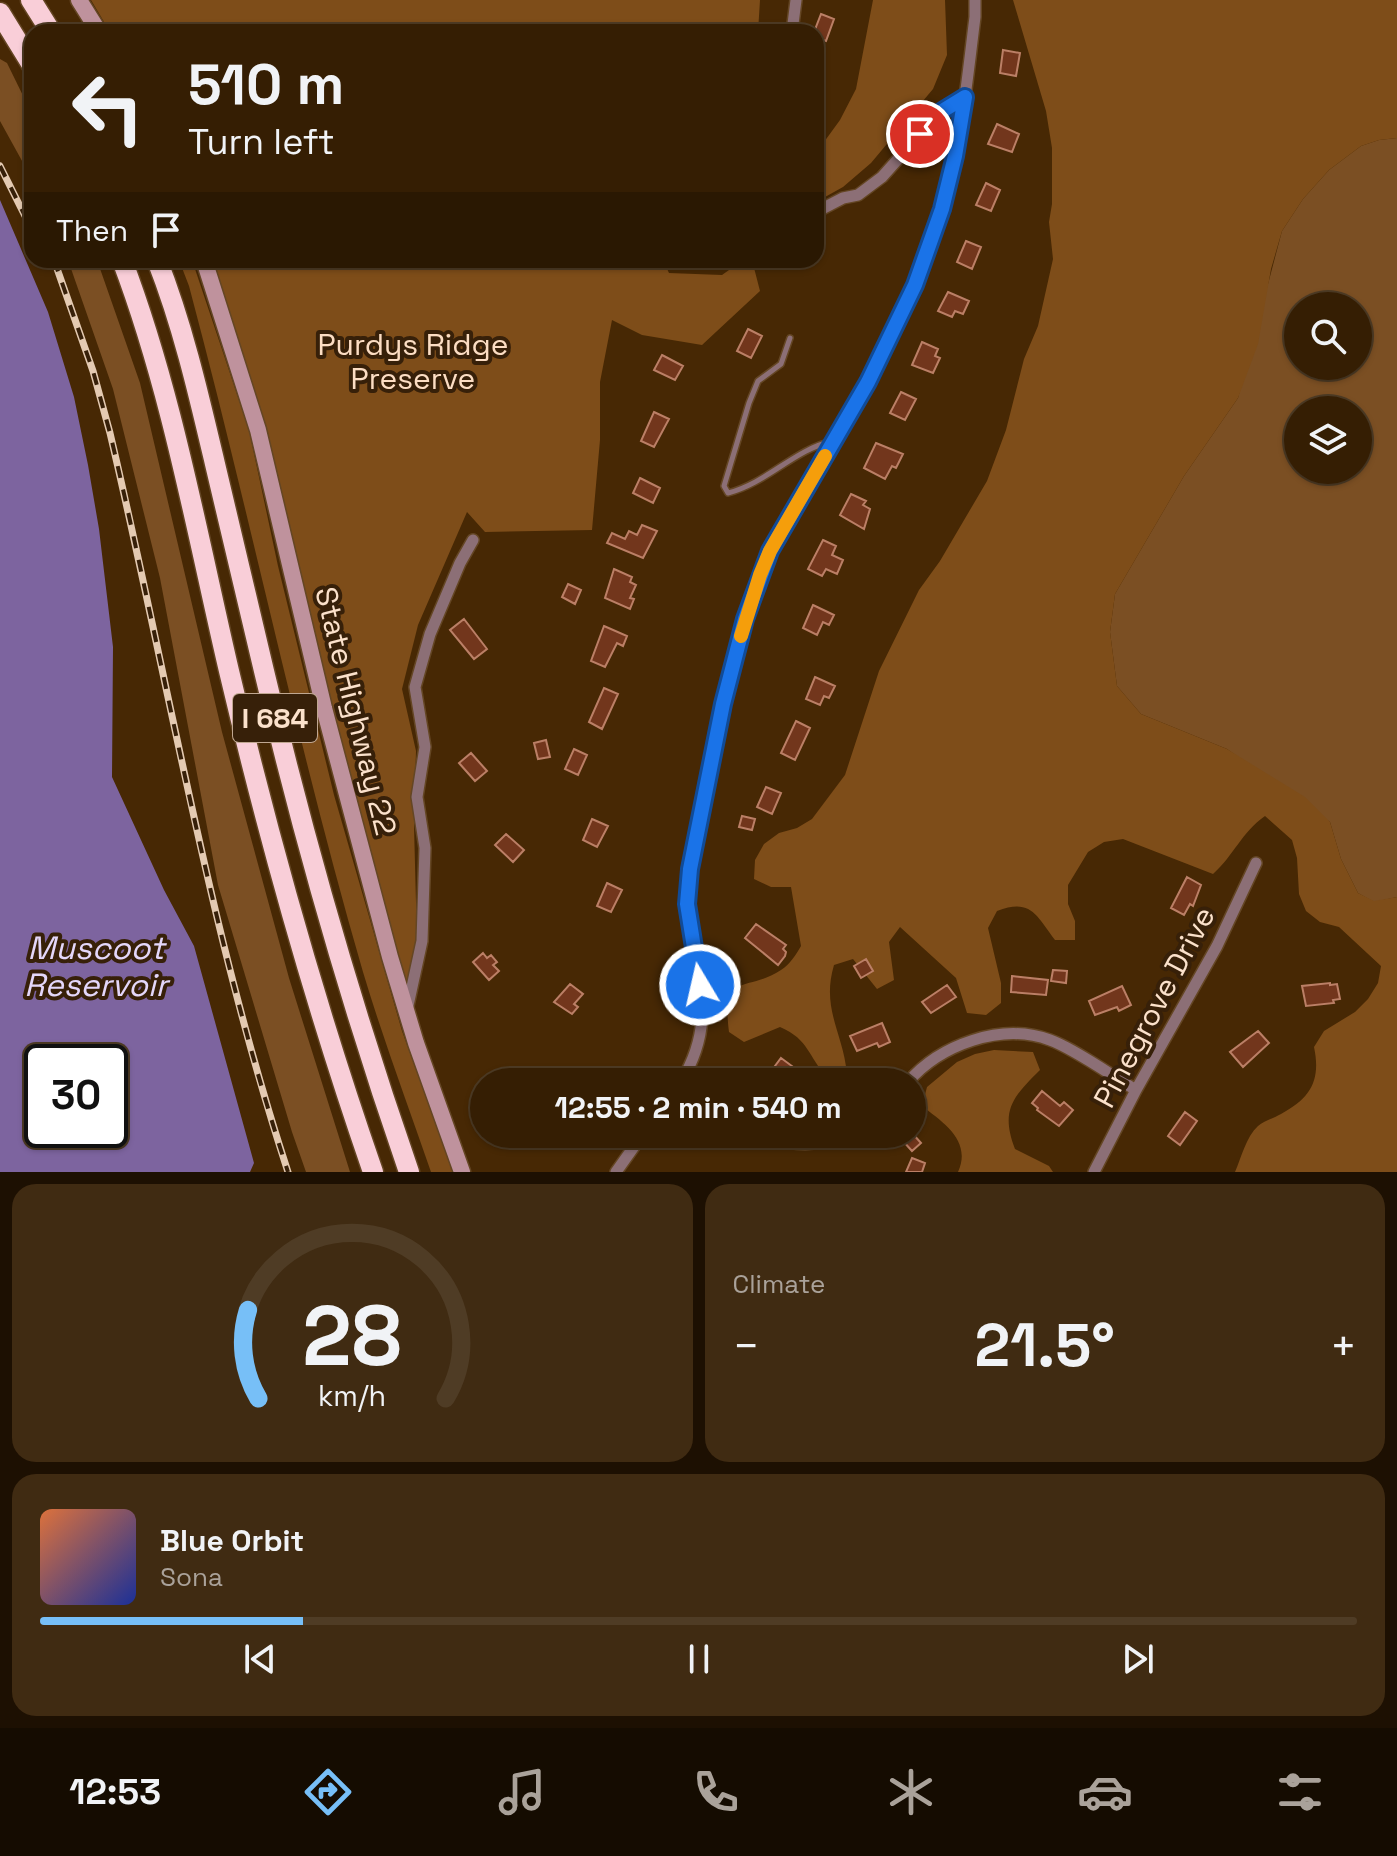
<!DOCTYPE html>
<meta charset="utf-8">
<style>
body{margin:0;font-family:"Space Grotesk",sans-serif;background:#402b12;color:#f1f3f6;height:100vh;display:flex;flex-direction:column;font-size:30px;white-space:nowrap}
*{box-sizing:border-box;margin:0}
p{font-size:26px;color:#aaa29a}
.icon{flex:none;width:44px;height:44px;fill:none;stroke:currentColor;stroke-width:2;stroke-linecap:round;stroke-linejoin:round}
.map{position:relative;height:1172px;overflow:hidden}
.details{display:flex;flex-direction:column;gap:12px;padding:12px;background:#1d1002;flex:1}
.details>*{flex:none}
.hud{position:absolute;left:24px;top:24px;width:800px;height:244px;border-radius:24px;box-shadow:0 2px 6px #0004,0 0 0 2px #4f3c25;background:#351e03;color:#f1f3f6;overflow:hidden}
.buttons{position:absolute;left:1284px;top:292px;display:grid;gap:16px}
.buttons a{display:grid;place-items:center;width:88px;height:88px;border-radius:50%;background:#351e03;box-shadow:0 2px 6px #0004,0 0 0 2px #4f3c25;font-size:40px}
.speed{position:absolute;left:24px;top:1044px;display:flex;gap:16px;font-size:40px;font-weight:700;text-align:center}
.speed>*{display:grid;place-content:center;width:104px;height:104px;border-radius:50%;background:#351e03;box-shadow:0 2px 6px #0004,0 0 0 2px #4f3c25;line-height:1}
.speed .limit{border:4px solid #111;border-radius:12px;background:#fff;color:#111}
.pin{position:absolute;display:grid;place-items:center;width:68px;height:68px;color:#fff;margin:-34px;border:4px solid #fff;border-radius:50%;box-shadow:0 2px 8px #0007}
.me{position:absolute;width:88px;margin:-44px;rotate:351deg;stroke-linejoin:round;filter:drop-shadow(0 0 6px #0008)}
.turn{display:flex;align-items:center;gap:28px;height:168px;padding:0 32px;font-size:36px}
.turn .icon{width:104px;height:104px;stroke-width:2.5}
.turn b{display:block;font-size:56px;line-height:68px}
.then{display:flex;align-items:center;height:76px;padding:0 32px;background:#0003;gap:16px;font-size:30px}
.big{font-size:60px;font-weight:600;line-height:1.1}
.details .tile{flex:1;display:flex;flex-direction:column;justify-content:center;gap:12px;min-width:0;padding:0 28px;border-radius:24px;background:#402b12}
.details .dial{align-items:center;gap:0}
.dial svg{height:208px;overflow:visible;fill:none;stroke:#4f3c25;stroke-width:7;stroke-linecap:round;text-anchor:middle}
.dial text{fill:#f1f3f6;stroke:none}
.song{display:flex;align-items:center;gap:24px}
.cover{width:96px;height:96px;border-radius:12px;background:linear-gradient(135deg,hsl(20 70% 55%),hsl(230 70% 35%))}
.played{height:8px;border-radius:4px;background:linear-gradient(90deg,#77bff7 20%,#4f3c25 20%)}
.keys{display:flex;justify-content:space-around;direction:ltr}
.heat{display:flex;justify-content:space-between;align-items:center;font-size:44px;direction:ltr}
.details .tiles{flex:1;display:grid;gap:12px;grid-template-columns:1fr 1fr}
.tile:last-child{grid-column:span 2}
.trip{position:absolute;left:470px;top:1068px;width:456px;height:80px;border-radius:40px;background:#351e03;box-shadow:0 2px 6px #0004,0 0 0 2px #4f3c25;font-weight:600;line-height:80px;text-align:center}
.tabs{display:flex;height:128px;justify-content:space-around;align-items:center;background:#150c01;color:#aaa29a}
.tabs .icon{width:56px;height:56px}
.tabs .on{color:#77bff7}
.tabs b{font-size:36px;color:#f1f3f6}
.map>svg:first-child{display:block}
.green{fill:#7b4f23;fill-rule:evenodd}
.forest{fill:#7e4d19}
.water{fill:#7d649f;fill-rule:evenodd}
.building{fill:#72361c;stroke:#bb7f66;stroke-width:2}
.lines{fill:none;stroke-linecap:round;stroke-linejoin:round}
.lane-casing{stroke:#644624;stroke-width:8}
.street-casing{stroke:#644624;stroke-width:14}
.secondary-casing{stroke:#644624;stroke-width:19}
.highway-casing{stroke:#644624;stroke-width:23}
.lane{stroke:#8c6f76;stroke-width:5}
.street{stroke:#8c6f76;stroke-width:11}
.secondary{stroke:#bf929d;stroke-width:16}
.highway{stroke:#f9ced8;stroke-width:20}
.rail-casing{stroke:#e4cab2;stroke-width:7}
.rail{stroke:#372009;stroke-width:4;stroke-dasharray:12;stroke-linecap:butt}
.route-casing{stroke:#114b97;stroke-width:20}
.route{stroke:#1a73e8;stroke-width:14}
.slow{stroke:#f59e0b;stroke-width:14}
.labels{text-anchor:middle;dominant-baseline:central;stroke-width:8;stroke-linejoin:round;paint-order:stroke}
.shield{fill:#372009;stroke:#c0a791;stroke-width:2}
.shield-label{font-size:28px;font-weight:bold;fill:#fbe1cb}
.park-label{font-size:30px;fill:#fcddc3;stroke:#372009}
.street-label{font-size:30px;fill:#fbe1cb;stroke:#372009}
.water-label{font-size:32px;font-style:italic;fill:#e4d7fa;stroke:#372009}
</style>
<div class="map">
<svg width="1397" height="1172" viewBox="0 0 1397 1172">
<rect width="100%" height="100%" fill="#472804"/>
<path class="green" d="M0 59 7 63 32 114V179L0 121Z
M1397 138V897L1374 902 1358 893 1341 859 1330 822 1227 749 1141 714 1117 686 1110 632 1115 594 1184 476 1238 398 1282 231 1303 199 1329 170 1361 146 1379 140ZM1298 306H1358V366H1298ZM1298 410H1358V470H1298Z
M68 260H97L140 383 222 732 289 978 350 1172H306L292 1132 218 885 160 578 113 389Z"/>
<path class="forest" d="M91 0H760L758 32H110Z
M873 0H945L947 55 933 89 871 163 843 187 816 202V153L840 120 856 89Z
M1013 0H1397V138L1379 140 1361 146 1329 170 1303 199 1282 231 1271 269 1258 344 1238 398 1184 476 1115 594 1110 632 1117 686 1141 714 1227 749 1305 797 1330 822 1341 859 1358 893 1374 901 1397 897V1172H1235C1241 1158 1246 1137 1258 1126 1264 1121 1274 1118 1281 1114 1311 1098 1321 1080 1314 1047L1324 1031 1355 1012 1368 999 1378 983 1381 966 1339 927 1320 922 1306 911 1299 894 1297 858 1292 840 1265 816C1241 833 1235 854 1213 874L1123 839 1104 842 1088 852 1068 885V904L1075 921V940H1055C1036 915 1031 898 997 911L988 928 1001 983V1003L986 1015 967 1013 956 978 900 927 889 942 894 980 877 989 853 959 834 965C821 1009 843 1032 847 1074L828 1078C807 1056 810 1040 780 1027L744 1042 729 1032C721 970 747 993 781 970 790 964 795 956 801 946L791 887H771L754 879 755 860 764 844 779 833 797 828 812 819 845 775 879 671 919 590 940 561 987 481 1006 430 1024 359 1038 326 1053 259 1049 222 1052 204V148L1046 111Z
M179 260H192L249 430 278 566 334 795 402 1031 453 1172H431C408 1105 383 1039 363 972 297 745 250 514 189 286Z
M212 260H663L669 273 722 275 743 260H752L760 291 702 345 642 335 612 320 600 382V440L592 530 485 532 467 512 418 625 402 689 416 751 414 826 417 941 407 992 366 852 238 346Z
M994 1050 1033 1052 1040 1070C1013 1097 1000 1110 1015 1149L1049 1166 1053 1172H958C972 1141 944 1123 922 1106L927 1087 957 1062 975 1054Z"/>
<path class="water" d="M0 200 48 312 74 397 88 465 99 529 113 647 112 777 164 890 194 946 254 1163 250 1172H0ZM42 1062H110V1130H42Z"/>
<path class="building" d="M821 14 834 19 826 41 816 38V27Z
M1003 50 1020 53 1016 76 1000 73Z
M997 124 1019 134 1012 152 988 144Z
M986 183 1000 190 991 211 976 205Z
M966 241 981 247 972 269 957 262Z
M948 292 969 301 963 314 955 311 952 317 938 311Z
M748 329 762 336 751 358 737 351Z
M922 342 938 349 935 356 940 358 933 373 912 365Z
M662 355 683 366 675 380 654 370Z
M901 392 916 399 905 420 890 413Z
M654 412 669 419 654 447 641 441Z
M876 443 903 454 896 468 892 466 885 479 864 468Z
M640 478 660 488 653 503 633 493Z
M851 494 866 501 863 505 870 509 864 529 840 515Z
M642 525 657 531 643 558 607 543 612 533 625 539 629 531 637 535Z
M823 540 836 546 832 555 843 560 837 574 826 569 822 576 808 569Z
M614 569 632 577 630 582 636 585 630 598 634 599 630 609 605 598Z
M568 584 581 590 575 604 562 597Z
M813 605 834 615 829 625 823 622 817 635 803 628Z
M464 619 487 649 474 659 450 630Z
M604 626 627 636 623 646 617 643 605 667 591 661Z
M815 677 835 686 829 698 824 696 820 705 806 699Z
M604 688 618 694 602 729 589 722Z
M796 721 810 728 795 760 781 753Z
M546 740 550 757 538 759 534 743Z
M574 749 587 755 578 775 565 769Z
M471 753 487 771 475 781 459 763Z
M766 787 781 793 772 814 757 807Z
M742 816 755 819 752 830 739 827Z
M592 819 608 826 597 847 583 840Z
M506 834 524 850 513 862 495 845Z
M1187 877 1201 885 1193 906 1190 904 1184 915 1171 908Z
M607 883 622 890 611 912 597 906Z
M756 924 786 945 783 949 786 952 785 956 778 965 745 938Z
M483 953 487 958 491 955 497 962 493 965 499 971 489 980 473 962Z
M866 959 873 971 861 978 854 966Z
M1053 970 1067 971 1066 983 1051 981Z
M1012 976 1048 980 1046 995 1011 992Z
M1330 983V985L1337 984 1340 999 1333 1000 1334 1003 1306 1006 1302 986Z
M570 984 583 994 574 1004 578 1007 572 1014 554 1002Z
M947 985 956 997 931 1013 922 1002Z
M1122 986 1131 1005 1119 1011 1117 1007 1095 1015 1089 1001Z
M882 1023 890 1042 879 1047 877 1043 857 1051 850 1036Z
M1258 1031 1269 1043 1243 1067 1230 1052Z
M781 1058 800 1072 798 1074 810 1082H780L769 1074Z
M1042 1091 1060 1106 1064 1102 1073 1110 1059 1126 1037 1110 1038 1108 1032 1103Z
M1185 1112 1197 1121 1180 1145 1168 1136Z
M912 1133 921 1143 912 1151 903 1141Z
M912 1158 925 1163 922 1172H906Z"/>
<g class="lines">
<g class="lane-casing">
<path id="lane" d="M790 338 781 364 758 381 749 403 724 486 728 493C767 483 795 449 833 441"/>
</g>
<g class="street-casing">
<path id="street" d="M792 32 796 0
M816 212 843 198 858 195 882 177 939 113 965 97
M407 1010 422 941 425 848 417 797 425 747 415 687 430 634 460 563 473 540
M681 1082C712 1030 702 997 693 941 691 928 686 913 687 899 690 859 700 819 708 779 723 702 739 623 770 551 834 441 905 332 942 209 961 147 967 81 975 17V0
M908 1082C940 1045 1001 1022 1050 1040 1075 1049 1112 1076 1136 1090
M766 1134C798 1148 813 1146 845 1134
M616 1172 643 1134
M1094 1172 1136 1090 1217 946 1256 863"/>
</g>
<g class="secondary-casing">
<path id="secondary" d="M79 0 99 32
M204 260 258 430 324 708 390 957 416 1043 462 1172"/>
</g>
<g class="highway-casing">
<path id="highway" d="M31 0 51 32
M0 13 32 65
M122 260C172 392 197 534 229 671 269 840 316 1008 373 1172
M157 260C183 326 199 396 215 464 231 533 248 602 264 671 304 840 352 1008 409 1172"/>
</g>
<use href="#lane" class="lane"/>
<use href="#street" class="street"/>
<use href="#secondary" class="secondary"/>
<use href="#highway" class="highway"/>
<g class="rail-casing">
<path id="rail" d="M0 166 32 230
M54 260 93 371 110 433C168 679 209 931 288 1172"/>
</g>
<use href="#rail" class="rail"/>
</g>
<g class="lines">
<g class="route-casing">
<path id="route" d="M700 985 687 904 690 869 723 704 745 619 770 551 868 382 915 285 942 209 955 156 965 97 939 113 920 134"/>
</g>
<use href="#route" class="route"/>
<path class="slow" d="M741 636 760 575 770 551 825 456"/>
</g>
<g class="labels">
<rect class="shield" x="233" y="694" width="84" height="48" rx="6"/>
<g class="shield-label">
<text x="275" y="718">I 684</text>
</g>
<g class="park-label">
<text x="413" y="344">Purdys Ridge<tspan x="413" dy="34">Preserve</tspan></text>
</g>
<g class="street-label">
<text transform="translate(356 711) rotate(76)">State Highway 22</text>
<text transform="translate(1154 1007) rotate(-62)">Pinegrove Drive</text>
</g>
<g class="water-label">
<text x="96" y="948">Muscoot<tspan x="96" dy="37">Reservoir</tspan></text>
</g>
</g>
</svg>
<div class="buttons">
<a><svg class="icon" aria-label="search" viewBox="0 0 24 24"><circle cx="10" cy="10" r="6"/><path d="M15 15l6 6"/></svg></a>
<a><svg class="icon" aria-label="layers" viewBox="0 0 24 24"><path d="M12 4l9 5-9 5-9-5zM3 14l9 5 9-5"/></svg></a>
</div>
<div class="speed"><div class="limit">30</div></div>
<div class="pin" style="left:920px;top:134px;background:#d93025"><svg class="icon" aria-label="arrive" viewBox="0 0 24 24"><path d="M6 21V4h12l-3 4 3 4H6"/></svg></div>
<svg class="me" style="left:700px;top:985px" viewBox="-20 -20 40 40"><circle r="17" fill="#1a73e8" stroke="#fff" stroke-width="3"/><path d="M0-11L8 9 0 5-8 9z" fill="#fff"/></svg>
<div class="trip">12:55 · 2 min · 540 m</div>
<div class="hud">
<div class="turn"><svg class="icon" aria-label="left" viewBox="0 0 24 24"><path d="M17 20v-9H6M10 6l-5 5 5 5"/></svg><div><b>510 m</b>Turn left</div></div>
<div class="then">Then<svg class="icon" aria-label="arrive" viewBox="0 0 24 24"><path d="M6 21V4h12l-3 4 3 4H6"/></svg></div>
</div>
</div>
<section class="details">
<div class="tiles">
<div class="tile dial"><svg viewBox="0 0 100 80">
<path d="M14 69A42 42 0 1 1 86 69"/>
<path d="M14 69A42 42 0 0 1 10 35" stroke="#77bff7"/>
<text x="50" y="56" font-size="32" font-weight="700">28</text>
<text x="50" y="72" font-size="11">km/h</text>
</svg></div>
<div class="tile"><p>Climate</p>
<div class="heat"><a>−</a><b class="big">21.5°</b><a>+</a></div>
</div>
<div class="tile">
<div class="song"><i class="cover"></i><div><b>Blue Orbit</b><p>Sona</p></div></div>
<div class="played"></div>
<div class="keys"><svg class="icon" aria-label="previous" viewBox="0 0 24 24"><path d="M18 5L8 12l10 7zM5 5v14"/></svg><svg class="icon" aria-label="pause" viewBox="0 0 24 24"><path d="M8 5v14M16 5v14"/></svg><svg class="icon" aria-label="next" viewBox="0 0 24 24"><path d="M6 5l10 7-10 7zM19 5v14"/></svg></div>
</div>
</div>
</section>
<nav class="tabs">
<b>12:53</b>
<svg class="icon on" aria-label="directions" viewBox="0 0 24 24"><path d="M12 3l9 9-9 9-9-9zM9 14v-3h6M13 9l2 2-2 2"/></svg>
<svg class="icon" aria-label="music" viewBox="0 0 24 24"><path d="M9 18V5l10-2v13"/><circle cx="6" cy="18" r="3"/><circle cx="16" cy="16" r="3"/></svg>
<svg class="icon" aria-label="phone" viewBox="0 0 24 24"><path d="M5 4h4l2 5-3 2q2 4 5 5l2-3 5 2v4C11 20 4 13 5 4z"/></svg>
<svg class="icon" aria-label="climate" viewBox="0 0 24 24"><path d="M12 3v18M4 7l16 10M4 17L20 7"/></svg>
<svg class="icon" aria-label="car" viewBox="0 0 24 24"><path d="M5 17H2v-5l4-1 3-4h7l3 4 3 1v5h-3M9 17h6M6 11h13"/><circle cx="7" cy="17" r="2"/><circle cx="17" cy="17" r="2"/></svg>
<svg class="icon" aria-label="filters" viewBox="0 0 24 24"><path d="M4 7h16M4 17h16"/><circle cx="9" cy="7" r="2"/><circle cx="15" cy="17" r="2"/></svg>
</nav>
